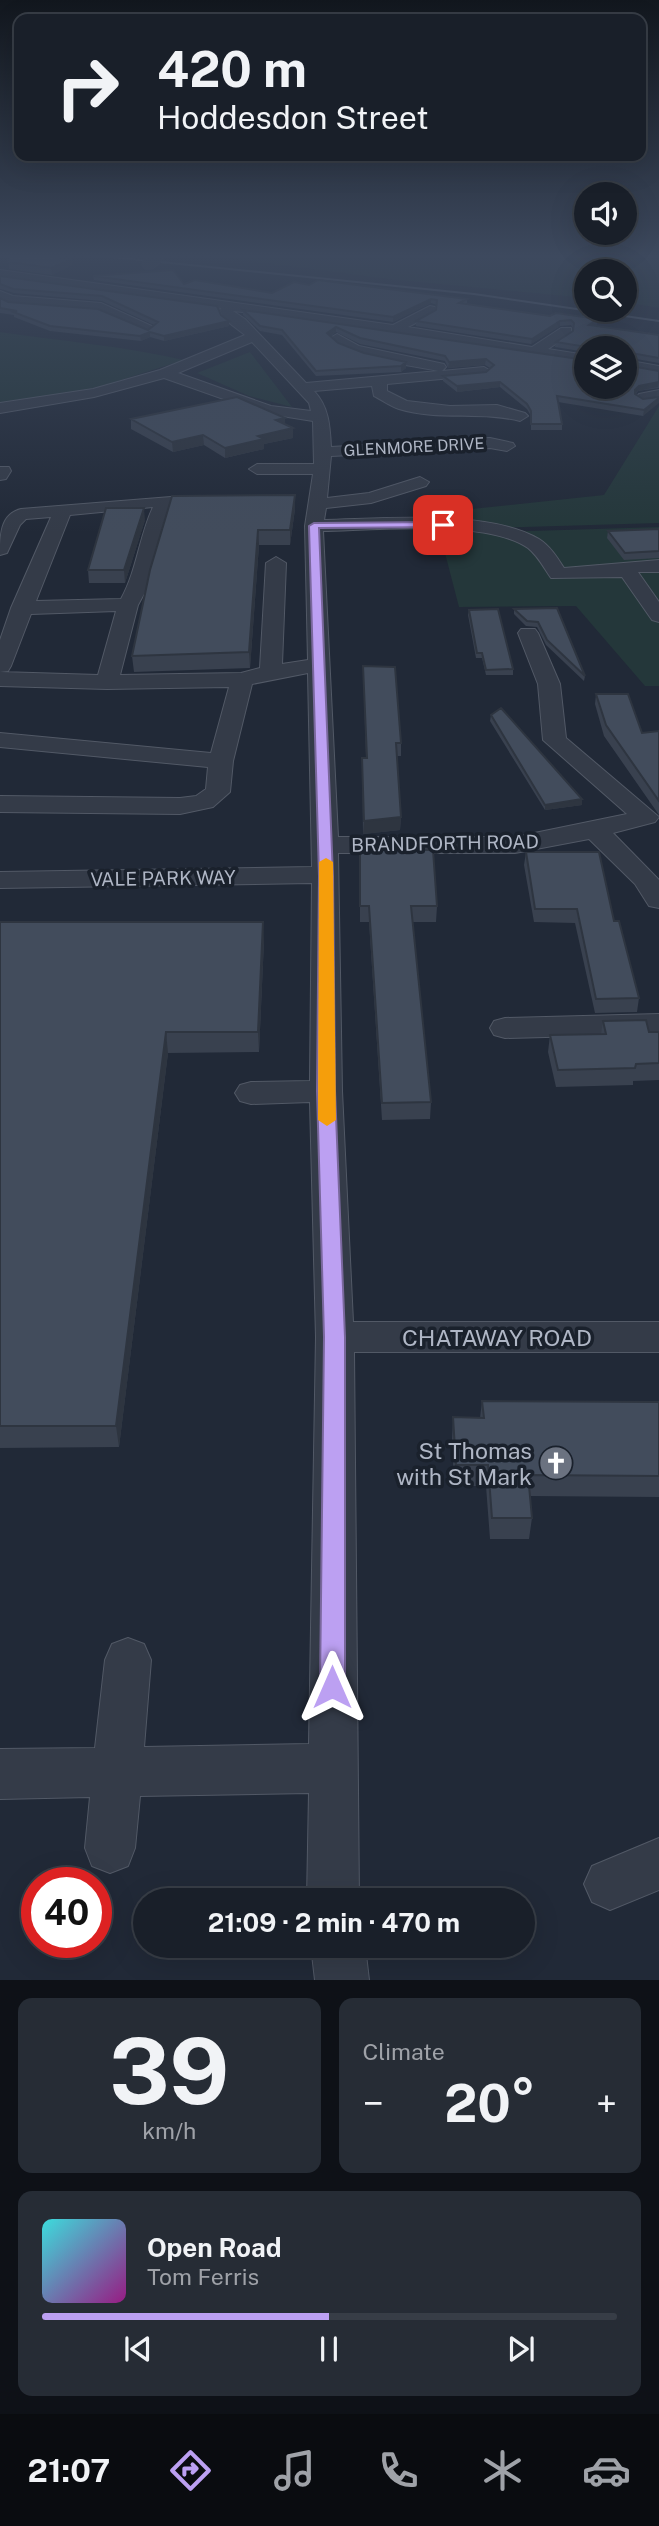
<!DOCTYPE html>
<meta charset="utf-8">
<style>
body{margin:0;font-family:"Public Sans",sans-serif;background:#262c35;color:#f1f3f6;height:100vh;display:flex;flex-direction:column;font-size:26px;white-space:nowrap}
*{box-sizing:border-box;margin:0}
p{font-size:23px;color:#9fa2a8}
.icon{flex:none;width:38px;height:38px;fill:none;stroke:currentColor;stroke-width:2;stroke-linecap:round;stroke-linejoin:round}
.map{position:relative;height:1980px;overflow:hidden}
.side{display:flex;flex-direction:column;gap:18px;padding:18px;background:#0e1117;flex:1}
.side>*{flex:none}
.guide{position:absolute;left:14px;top:14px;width:632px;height:147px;border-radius:14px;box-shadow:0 7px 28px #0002,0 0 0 2px #373d46;background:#191f29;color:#f1f3f6;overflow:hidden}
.controls{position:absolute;left:574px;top:182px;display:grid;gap:14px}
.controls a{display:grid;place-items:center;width:63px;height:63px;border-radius:50%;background:#191f29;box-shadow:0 7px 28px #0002,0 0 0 2px #373d46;font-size:35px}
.speed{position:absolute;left:21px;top:1867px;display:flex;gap:14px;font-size:35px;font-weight:700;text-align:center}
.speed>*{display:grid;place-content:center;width:91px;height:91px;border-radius:50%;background:#191f29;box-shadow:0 7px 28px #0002,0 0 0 2px #373d46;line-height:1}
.speed .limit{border:10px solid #d22;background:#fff;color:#111}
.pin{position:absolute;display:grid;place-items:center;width:60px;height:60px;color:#fff;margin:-30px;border-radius:14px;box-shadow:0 4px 10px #0006}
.me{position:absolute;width:77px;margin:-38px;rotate:0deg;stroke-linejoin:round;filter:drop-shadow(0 0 5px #0008)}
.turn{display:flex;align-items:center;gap:24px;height:147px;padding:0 28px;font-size:32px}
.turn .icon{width:91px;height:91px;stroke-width:2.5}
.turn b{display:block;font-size:49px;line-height:60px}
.big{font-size:52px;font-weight:700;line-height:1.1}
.side .widget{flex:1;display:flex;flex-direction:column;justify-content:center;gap:10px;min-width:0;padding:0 24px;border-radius:14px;background:#262c35}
.side .dial{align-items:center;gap:0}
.dial b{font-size:91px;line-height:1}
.song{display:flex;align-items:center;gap:21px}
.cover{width:84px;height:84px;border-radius:10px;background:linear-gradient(135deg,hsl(180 70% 55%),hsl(310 70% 35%))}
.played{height:7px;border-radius:4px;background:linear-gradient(90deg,#bca0f2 50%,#373d46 50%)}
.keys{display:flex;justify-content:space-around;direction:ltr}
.heat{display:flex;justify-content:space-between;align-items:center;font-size:38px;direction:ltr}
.side .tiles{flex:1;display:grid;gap:18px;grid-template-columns:1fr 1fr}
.widget:last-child{grid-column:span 2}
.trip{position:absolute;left:133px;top:1888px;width:402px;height:70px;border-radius:35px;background:#191f29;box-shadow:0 7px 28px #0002,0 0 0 2px #373d46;font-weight:700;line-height:70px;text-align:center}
.tab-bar{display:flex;height:112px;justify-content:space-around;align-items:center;background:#0a0c10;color:#9fa2a8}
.tab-bar .icon{width:49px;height:49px}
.tab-bar .on{color:#bca0f2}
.tab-bar b{font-size:32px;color:#f1f3f6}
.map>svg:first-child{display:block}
.green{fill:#24373a}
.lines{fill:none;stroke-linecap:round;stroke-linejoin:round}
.minor-casing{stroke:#525966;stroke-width:2}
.minor{fill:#343b48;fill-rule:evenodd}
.tram{stroke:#565f6f;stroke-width:2}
.minor-bridge-casing{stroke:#525966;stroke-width:14;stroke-linecap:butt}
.minor-bridge{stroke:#343b48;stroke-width:13}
.wall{fill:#39414f}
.shaded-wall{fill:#2e3540}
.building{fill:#424c5c;stroke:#2e3540;stroke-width:2}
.route{fill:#bca0f2;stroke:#7a689d;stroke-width:2}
.slow{fill:#f59e0b}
.labels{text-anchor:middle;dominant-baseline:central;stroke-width:7;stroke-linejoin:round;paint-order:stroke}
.far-street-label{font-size:16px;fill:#afb6c5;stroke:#1a212c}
.street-label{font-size:19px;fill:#afb6c5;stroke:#1a212c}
.near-street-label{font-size:23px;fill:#afb6c5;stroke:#1a212c}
.near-poi-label{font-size:23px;fill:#afb6c5;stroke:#1a212c;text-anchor:end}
</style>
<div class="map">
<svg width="659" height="1980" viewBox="0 0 659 1980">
<rect width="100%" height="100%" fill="#212937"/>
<path class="green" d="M205 255H659V308L625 302V271H586V298L389 279Z
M0 332C61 341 123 346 184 360L99 387 0 404Z
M250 352 292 407 249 396 197 373Z
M659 406V523L487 528 443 512 604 495Z
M659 527V686H645L576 606 459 607 440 534Z"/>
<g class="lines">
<g class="minor-casing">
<path id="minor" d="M0 270 393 325 430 306 435 307V313L408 327 532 347 561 328H571V334L548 349 586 355V363L290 317 233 311 245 319 306 383 438 371C407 364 351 360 330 338L337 334 359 346 444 364 446 367 442 371 484 367 491 371 484 375 387 384V391L407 401 450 406 497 405 525 413 528 416 520 421C481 411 438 421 399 409 390 406 382 400 374 396L372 386 314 391C329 407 330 426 331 447L490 438 513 443 515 446 507 451 490 448 331 456 327 498 369 493 420 477 429 482 426 486 371 503 326 508 324 520C382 519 489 509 539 539 550 546 557 557 564 568L659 560V572H638L659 602V622L652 620 622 577 551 578C544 568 538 556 528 548 487 519 374 530 323 531L338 837H515L627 814 543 740 538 684 518 633 521 629H535L538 633 560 684 566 738 659 817 655 822 613 833 659 880V908L649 906 635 884 589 839 515 853H338L342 1091 353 1322H659V1352H354L359 1900H307L309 1793 140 1796 135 1848 128 1866 110 1873 92 1866 85 1848 90 1797 0 1799V1749L95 1748 105 1660 112 1644 128 1638 144 1644 151 1660 144 1747 309 1744 316 1337 310 1102 251 1104 240 1101 235 1093 240 1085 251 1082 310 1081 312 883 0 888V872L312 867 308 673 252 684 233 761 230 792 213 807 180 814 0 812V796L180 798 196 796 206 789 208 767 0 747V733L211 753 229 687 107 689 0 686V640L11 608 51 517 26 519 20 525 7 553 0 555C0 536 0 514 21 509L171 497 174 501 165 521 151 581 138 605 120 675 241 673 260 668 266 563 276 557 286 563 282 664 308 660 305 526 313 474H257L249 469 257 464H314L313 421 263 413 164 378 94 397 0 413V403L93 389 160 370 245 335 224 319 220 310 221 308 0 278ZM252 342 309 403 311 411 271 406 178 373ZM153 507C139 537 137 570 121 599L36 601 70 515ZM116 611 98 675 0 672 8 671 11 666 31 614Z
M0 291 13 296 101 303 156 328 149 332 144 331 99 311 10 304 0 300Z
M625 360 659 366V374L625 368Z
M659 390V400L644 402 636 397 639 394Z
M0 467H9L11 471 6 479 0 480Z
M659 1014V1034L505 1038 494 1035 490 1028 494 1021 505 1018Z
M659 1838V1890L610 1910 592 1902 584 1884 592 1866Z
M311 1946H365L369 1980H315Z"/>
</g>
<use href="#minor" class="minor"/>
<path class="tram" d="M92 255 474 294 659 321"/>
<g class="minor-bridge-casing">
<path id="minor-bridge" d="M148 264 157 257"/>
</g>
<use href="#minor-bridge" class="minor-bridge"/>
</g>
<path class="wall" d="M8 255 72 265 52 275 9 269Z
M0 276 221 315 229 321V326L164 341 150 337 141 341 50 331 14 317V315L0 313V298L8 302 148 330 154 325 102 301 14 293 1 289H0Z
M93 276 272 293 309 285 467 299V304L550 316 598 319 597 324 595 326 659 335V363L625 357V348H586V352L555 347 556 342 573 331V328L571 325 560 326 531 344 416 326V321L436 310 437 305 431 303 393 322 94 280Z
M243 310 659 371V388L638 391 636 394 643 399 659 397 643 416 558 402 562 424V430H531V416L527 409 500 387 457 392 443 381V376L486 372 490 368 485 365 448 368 445 361 360 344 336 332 331 336 338 343 364 353 406 368 401 372 316 376 282 335 260 331 243 315Z
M285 418V424L293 438 264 444V449L225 458 204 445 173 452 131 429V419Z
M295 495V509L290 545H259L250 668 134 672 132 656Z
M145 520 125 583H89L88 570Z
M659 529V558L624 560 607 538 608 531Z
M557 608 585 676 584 681 546 645 537 627 526 626 514 614V609Z
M469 610 513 669V675H486L482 658H476L468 615Z
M363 666 401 743V756H396L401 817 400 830 363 834 362 758H366Z
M596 694 642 733 659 731V815L604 736 595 704Z
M491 715 582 805 545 810 490 721Z
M360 849 437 906 436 922H412L431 1102 430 1119 382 1120 369 922H360Z
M526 852 614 921 639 998 637 1012 595 1013 575 923 534 922 524 865Z
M0 922 264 941 259 1052 168 1053 119 1447 0 1448Z
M603 1021 649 1032H659V1080L633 1081V1085L556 1087 548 1052 550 1035 601 1034Z
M482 1401 659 1402V1497L530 1496 532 1518 529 1539H490L486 1486H454L452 1439 453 1417 480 1418Z"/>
<path class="shaded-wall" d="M72 259V265L52 275 51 268Z
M431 299V303L393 322V317Z
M598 319 597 324 588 330 589 325Z
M229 321V326L164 341V336Z
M560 321V326L531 344 532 339Z
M336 327V332L327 338V333Z
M150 332V337L141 341 140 336Z
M486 359 485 365 448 368 449 362Z
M406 362V368L401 372V366Z
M500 382V387L457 392V386Z
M659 382 658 387 638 391 634 395 635 390 639 386Z
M659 398V403L643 416 644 410Z
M285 418V428L276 420Z
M293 428V438L264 444V449L225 458V448L258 436Z
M203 435 204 445 173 452 172 442Z
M295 495V509L290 545V530Z
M144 508 145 520 125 583 124 570Z
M258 530 259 545 250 668 249 652Z
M582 799V805L545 810V805Z
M401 817 400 830 363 834 364 821Z
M263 922 264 941 259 1052 258 1032Z
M166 1032 168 1053 119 1447 116 1426Z"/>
<path class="building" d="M8 255H38L72 259 51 268 8 262Z
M173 270 184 284 195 280 272 293 294 282 309 285 318 280 467 299 459 303 550 316 556 313 598 319 589 325 659 335V358L626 352 625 353V348H587V347L556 342 573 331 574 323 571 320 560 321 532 339 416 321 436 310 437 300 431 299 393 317 93 276Z
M0 276 217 306 221 315 229 321 164 336 150 332 140 336 50 326 13 312 17 311 0 308V298L8 302 98 309 148 330 158 322 102 296 13 289 0 284Z
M243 310 586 360V387H625V365L659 371V382L639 386 635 390V394L643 399 659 397V398L644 410 557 396 562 424H531V411L527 404 500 382 457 386 443 376 486 372 494 365 486 359 449 362 445 356 360 338 336 327 327 333 338 343 364 353 406 362 401 366 316 371 282 330 260 326Z
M237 397 285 418 276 420 293 428 258 436 264 439 225 448 203 435 172 442 131 419Z
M295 495 290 530H258L249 652 132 656 150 570 172 496Z
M106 508H144L124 570H88Z
M659 529V551L625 553 608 531Z
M557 608 585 676 547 640 538 622 527 621 514 609Z
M498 609 513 669 486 670 482 653H477L469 610Z
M363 666 395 667 401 743H396L401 817 364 821 362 758H367Z
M596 694H628L642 733 659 731V801L606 725Z
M501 708 582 799 545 805 491 715Z
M360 849 433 850 437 906H411L431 1102 382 1103 369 906H360Z
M526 852H599L614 921H619L639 998 596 999 577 909H535Z
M0 922H263L258 1032H166L116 1426H0Z
M646 1020 649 1032H659V1063L636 1064 635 1068 558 1070 550 1035 606 1034 603 1021Z
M482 1401 659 1402V1476L528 1475 532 1518H492L488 1465H456L453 1417 484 1418Z"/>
<linearGradient id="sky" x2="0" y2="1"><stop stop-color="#12171e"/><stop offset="0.48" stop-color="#3d495e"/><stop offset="1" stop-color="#3d495e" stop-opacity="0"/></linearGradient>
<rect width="659" height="533" fill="url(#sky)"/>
<path class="route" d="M443 522 448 525 447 527 319 528 333 876 335 1091 345 1337V1687L341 1696 332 1699 324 1696 320 1687 324 1337 317 1091 319 876 309 526 314 523Z"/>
<path class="slow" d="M326 858 333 862 336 1120 327 1126 318 1120 319 862Z"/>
<defs>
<g id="church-disc" transform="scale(1.75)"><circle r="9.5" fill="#6b7280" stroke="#1a212c"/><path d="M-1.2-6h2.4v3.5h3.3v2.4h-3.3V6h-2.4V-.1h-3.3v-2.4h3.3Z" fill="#fff"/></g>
</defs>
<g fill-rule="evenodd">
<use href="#church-disc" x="556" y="1463"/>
</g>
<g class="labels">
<g class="far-street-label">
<text transform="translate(414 447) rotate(-3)">GLENMORE DRIVE</text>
</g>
<g class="street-label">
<text transform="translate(445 843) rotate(-1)">BRANDFORTH ROAD</text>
<text transform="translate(163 878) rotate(-1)">VALE PARK WAY</text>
</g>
<g class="near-street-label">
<text x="497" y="1337">CHATAWAY ROAD</text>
</g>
<g class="near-poi-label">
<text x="532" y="1450">St Thomas<tspan x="532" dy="26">with St Mark</tspan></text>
</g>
</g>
</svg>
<div class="controls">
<a><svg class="icon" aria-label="sound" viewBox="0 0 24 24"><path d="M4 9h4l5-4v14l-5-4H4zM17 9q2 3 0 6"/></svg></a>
<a><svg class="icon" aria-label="search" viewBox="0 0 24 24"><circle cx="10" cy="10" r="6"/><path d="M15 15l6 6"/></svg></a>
<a><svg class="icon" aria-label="layers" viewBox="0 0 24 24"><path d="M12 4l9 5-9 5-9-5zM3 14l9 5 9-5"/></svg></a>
</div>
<div class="speed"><div class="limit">40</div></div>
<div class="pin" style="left:443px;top:525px;background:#d93025"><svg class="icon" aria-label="arrive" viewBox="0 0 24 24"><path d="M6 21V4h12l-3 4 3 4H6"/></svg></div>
<svg class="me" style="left:332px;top:1687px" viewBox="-20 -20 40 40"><path d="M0-17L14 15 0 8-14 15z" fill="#bca0f2" stroke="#fff" stroke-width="4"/></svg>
<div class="trip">21:09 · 2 min · 470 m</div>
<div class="guide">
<div class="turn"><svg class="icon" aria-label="right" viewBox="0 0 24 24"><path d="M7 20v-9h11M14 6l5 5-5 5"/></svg><div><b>420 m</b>Hoddesdon Street</div></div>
</div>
</div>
<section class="side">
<div class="tiles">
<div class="widget dial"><b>39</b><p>km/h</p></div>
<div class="widget"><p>Climate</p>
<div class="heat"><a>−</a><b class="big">20°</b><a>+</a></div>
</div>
<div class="widget">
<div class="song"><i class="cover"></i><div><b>Open Road</b><p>Tom Ferris</p></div></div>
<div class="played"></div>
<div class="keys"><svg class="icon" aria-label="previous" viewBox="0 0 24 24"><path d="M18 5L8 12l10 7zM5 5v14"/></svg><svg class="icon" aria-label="pause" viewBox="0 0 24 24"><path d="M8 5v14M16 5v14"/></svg><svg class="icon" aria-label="next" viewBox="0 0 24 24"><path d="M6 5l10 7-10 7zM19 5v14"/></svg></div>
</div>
</div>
</section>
<nav class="tab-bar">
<b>21:07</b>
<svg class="icon on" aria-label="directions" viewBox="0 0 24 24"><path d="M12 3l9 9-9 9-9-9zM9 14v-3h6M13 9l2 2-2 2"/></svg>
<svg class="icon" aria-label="music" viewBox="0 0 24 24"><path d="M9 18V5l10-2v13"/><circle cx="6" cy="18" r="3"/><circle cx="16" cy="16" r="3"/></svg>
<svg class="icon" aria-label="phone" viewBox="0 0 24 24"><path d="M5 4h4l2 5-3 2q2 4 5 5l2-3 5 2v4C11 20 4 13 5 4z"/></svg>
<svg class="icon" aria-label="climate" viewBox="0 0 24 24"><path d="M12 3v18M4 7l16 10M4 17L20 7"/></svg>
<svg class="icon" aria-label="car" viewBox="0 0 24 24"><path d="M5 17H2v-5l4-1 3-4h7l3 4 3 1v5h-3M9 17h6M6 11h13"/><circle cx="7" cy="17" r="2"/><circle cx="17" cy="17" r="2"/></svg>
</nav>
